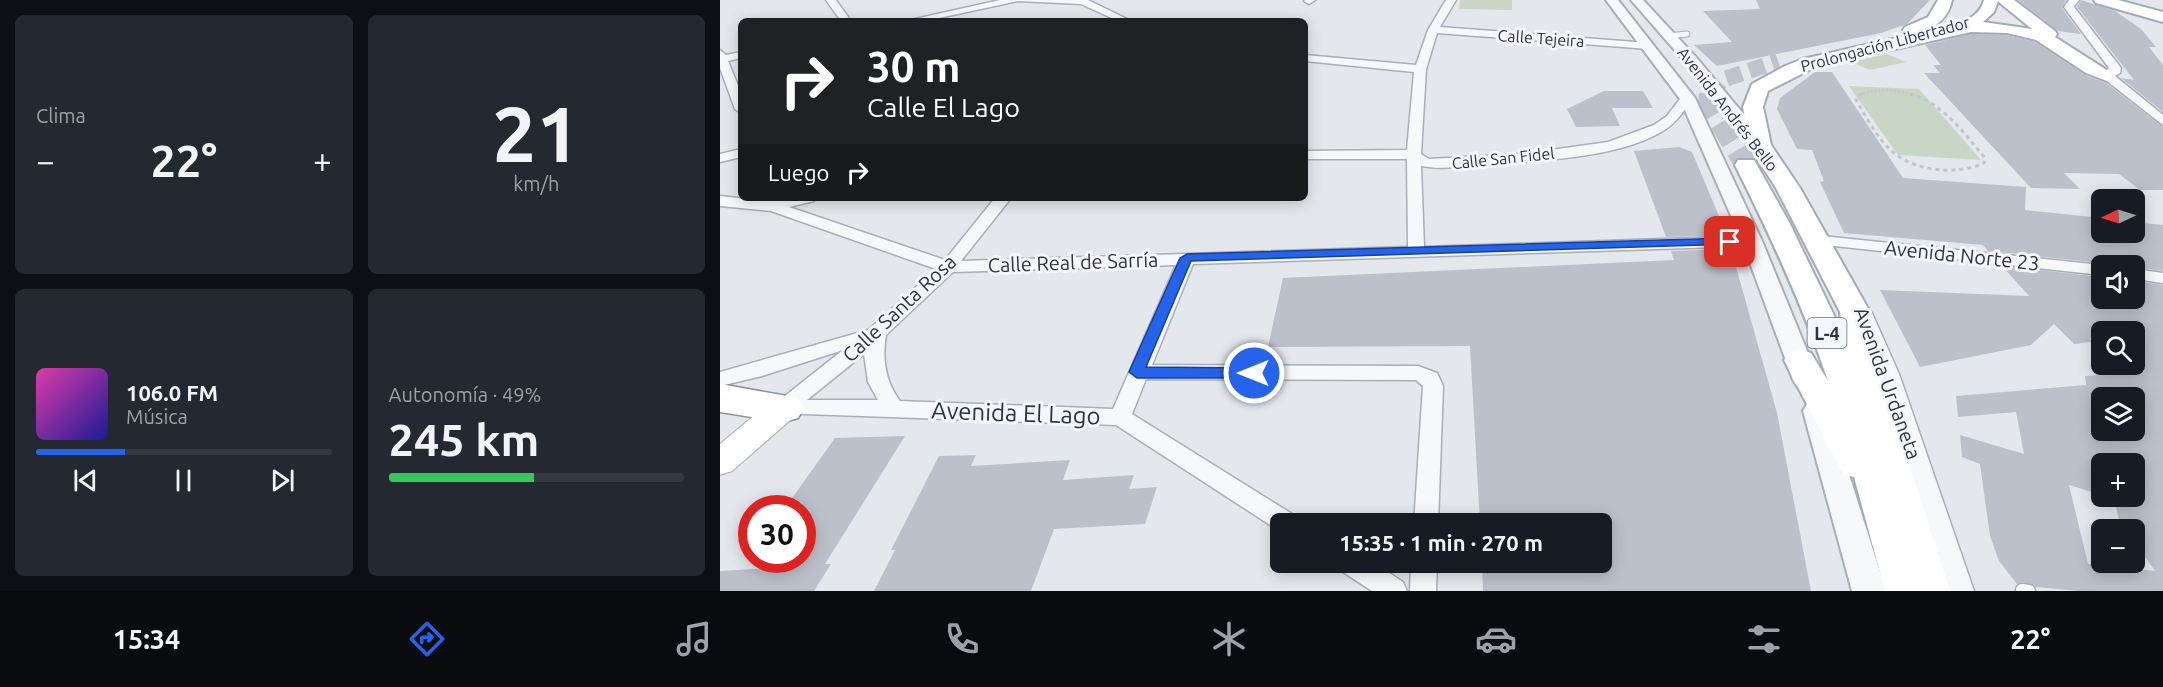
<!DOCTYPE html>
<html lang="es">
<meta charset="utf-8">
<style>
body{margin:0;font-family:Ubuntu,sans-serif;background:#242831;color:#f1f3f6;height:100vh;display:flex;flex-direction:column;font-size:22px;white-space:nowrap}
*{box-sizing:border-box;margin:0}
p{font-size:20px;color:#9ea1a6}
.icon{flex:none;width:33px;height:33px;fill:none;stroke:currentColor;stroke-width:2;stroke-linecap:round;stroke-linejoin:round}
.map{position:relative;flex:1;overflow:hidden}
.sheet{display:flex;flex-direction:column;gap:15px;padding:15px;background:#0d0f14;width:720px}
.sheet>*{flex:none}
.guide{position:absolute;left:18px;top:18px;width:570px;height:183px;border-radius:9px;box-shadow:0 3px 15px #0003;background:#202124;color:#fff;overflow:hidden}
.needle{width:39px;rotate:266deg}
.buttons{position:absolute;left:1371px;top:189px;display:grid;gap:12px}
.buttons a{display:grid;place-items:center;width:54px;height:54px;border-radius:9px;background:#171b24;box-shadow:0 3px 15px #0003;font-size:30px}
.speed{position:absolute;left:18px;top:495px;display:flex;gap:12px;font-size:30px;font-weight:700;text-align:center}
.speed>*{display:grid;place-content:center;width:78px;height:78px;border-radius:50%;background:#171b24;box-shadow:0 3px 15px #0003;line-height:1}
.speed .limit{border:9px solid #d22;background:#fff;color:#111}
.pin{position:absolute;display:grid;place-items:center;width:51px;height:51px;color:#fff;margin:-26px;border-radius:12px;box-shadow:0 3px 9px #0006}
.me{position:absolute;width:66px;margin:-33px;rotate:270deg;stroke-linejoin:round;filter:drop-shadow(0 0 4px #0008)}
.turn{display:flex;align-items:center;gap:21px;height:126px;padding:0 30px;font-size:27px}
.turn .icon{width:78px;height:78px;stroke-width:2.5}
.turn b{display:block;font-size:42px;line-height:51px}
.then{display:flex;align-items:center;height:57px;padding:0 30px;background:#0003;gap:12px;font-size:22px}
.big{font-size:45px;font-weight:600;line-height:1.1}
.sheet .card{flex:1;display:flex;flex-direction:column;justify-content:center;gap:9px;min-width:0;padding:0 21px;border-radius:9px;background:#242831}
.sheet .dial{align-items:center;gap:0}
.dial b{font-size:78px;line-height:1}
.song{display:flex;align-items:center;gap:18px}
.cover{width:72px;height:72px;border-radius:9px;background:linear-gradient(135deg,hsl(320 70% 55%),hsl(240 70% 35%))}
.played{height:6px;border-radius:3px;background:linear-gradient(90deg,#2563eb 30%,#363941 30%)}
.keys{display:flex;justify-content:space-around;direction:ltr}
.heat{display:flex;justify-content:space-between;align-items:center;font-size:33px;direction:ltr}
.charge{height:9px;border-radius:4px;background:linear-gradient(90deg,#34c759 49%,#363941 0)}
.sheet .tiles{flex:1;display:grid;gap:15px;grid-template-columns:repeat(2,1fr)}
.trip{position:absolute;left:550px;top:513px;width:342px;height:60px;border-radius:9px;background:#171b24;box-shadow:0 3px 15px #0003;font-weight:600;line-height:60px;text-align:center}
.menu{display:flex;height:96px;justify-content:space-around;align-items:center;background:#090b0e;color:#9ea1a6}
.menu .icon{width:42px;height:42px}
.menu .current{color:#2563eb}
.menu b{font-size:27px;color:#f1f3f6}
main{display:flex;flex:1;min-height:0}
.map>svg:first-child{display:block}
.green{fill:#c9d6c5}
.building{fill:#bbc0ca;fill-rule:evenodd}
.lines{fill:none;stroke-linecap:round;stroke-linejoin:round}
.primary-tunnel-far1{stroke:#bfc3cb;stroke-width:16;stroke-dasharray:16 8;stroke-linecap:butt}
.primary-tunnel{stroke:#bfc3cb;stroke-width:22;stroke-dasharray:22 10;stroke-linecap:butt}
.service-far1-casing{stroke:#a9aeb7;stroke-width:7}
.service-casing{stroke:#a9aeb7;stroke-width:15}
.minor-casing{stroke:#a9aeb7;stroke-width:3}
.tertiary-casing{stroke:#a9aeb7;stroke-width:4}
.secondary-casing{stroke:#a9aeb7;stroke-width:2}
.primary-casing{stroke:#a3abb8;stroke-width:4}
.motorway-casing{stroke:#8b94a3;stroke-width:3}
.path-far1{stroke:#c2c5cb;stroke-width:2;stroke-dasharray:2 2;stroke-linecap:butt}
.path{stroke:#c2c5cb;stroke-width:3;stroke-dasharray:4 4;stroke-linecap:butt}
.service-far1{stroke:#f7f8fa;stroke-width:5}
.service{stroke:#f7f8fa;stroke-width:12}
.minor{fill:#f7f8fa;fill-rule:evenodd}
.tertiary{fill:#f7f8fa;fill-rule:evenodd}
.secondary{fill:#fff;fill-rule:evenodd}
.primary{fill:#fff;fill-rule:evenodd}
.motorway{fill:#fff;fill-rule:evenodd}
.route{fill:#2563eb;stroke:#184099;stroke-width:1.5}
.labels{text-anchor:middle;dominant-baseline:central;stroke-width:6;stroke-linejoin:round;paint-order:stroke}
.far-street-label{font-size:16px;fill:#2b3445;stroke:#f4f6f9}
.shield{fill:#f4f6f9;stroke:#676e7b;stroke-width:1.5}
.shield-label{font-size:18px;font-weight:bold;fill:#2b3445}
.street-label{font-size:20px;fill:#2b3445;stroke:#f4f6f9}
.near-street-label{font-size:24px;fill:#2b3445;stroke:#f4f6f9}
</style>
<main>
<section class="sheet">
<div class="tiles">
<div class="card"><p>Clima</p>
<div class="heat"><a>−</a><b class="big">22°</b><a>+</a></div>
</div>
<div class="card dial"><b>21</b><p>km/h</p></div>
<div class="card">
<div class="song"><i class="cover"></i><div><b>106.0 FM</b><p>Música</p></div></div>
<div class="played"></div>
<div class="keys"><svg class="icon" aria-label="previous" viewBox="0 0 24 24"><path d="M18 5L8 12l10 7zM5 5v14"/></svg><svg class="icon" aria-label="pause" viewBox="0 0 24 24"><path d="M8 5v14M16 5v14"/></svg><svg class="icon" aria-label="next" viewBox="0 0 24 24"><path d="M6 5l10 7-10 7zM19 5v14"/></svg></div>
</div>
<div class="card"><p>Autonomía · 49%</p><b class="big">245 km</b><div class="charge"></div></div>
</div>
</section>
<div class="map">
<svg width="1443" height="591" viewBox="0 0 1443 591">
<rect width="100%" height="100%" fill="#e4e7ec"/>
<path class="green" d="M740 0H792V10L739 9Z
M1167 54 1186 62 1150 70 1131 62Z
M1129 86 1199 89 1261 160 1178 155Z"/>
<path class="building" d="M1036 0H1210L1187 24 1161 33 997 66 974 45 1012 42 983 11 1040 9Z
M1298 0H1346L1342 8 1361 34 1338 31Z
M1361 0 1395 11 1421 29 1436 47H1429L1443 65V112L1401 78 1414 80 1357 7Z
M1251 34 1287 35 1315 42 1365 75 1386 83 1443 127V190H1420L1399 174 1344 173 1360 189 1311 188 1204 73H1220L1213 65H1221L1205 45Z
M1095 72H1112L1183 178 1306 187 1305 210 1382 218V232H1414V222L1443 225V271L1414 267V262L1382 260V263L1268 251 1263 245 1124 233 1100 182 1104 181 1092 150 1077 149 1057 109 1060 98Z
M884 91H923L933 108H892L900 126 856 127 847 109Z
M959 147 972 152 1007 235 946 237 914 151Z
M1011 249 1057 413 1091 591H763L762 562H882V524H760L750 346 548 347 563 278 954 260 951 251Z
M1282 266 1382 277V298H1414V281L1443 285V591H1358L1316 587 1303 582 1297 584 1279 561 1270 536 1260 464 1242 457 1240 435 1304 454 1296 412 1238 417 1236 396 1366 385 1365 376 1424 372 1414 344V332H1382V338H1370L1371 342 1354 344 1334 324 1311 345 1200 367 1160 290 1309 296ZM1382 398H1414V430H1382ZM1382 464H1414V496H1393L1399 519 1406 530H1414V541L1435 571 1368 564 1349 485 1382 495Z
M185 436 105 564H111L94 591H0V571L82 566V508H65L115 438Z
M256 455 251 466 350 460 343 480 414 475 409 489 437 487 425 524 334 529 311 591H154L175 550H171L219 456Z"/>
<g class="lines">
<path class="primary-tunnel-far1" d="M990 95 1002 80 1058 61"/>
<path class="primary-tunnel" d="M990 94 989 103 1026 165"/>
<g class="service-far1-casing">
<path id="service-far1" d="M948 36 967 34"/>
</g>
<g class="service-casing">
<path id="service" d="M1302 590 1309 591"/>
</g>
<g class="minor-casing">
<path id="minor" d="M106 0H116L131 21H121Z
M280 0H368L411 21H398L361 4 298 1 205 21H186Z
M595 0 589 4 584 1 585 0Z
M726 0H736L720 27 929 43 934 46 929 49 717 33 706 69 701 154 709 159 803 154 888 142 934 125 947 116 963 95 973 98C965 109 957 122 946 129 901 159 814 161 761 165 742 166 721 170 701 166L704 247 1032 236 1040 241 1032 246 473 264 432 365 698 366 717 373 723 386 718 524H694L703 386 696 380 426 379 412 414 577 517 580 524H561V532L396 425 56 413 53 408 56 403 123 350 42 376 0 386V372L148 330 216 269 51 211 0 206V196L44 201 43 198H59V201L97 198 94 201 69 207 225 260 275 198H291L241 261 688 247 687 159H585V151L687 150 694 72 585 61V55L696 65 708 30ZM456 265 393 409 180 401C165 381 162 359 166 335L233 272ZM144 354 148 382 158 400H87Z
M1349 0H1359L1354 7 1401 68 1400 73 1395 76 1443 115V125L1383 78 1381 76 1389 68 1344 7Z
M0 50 6 55 21 52V58L8 61 21 93V113L15 109 0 68Z
M21 149V157L0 162V154Z
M1102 236 1382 265 1385 266H1382V275L1096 244 1094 241Z
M1414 269 1443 273V283L1414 279Z
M1143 307 1152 313 1179 374 1254 591H1228L1159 374 1134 313Z
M616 562H652L683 582 687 591H652L620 570Z
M691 562H717L716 591H690Z"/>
</g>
<g class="tertiary-casing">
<path id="tertiary" d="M886 0H898L975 98 1042 241 1099 380 1095 386 1086 389 1077 386 1073 380 1022 241 960 99Z
M911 0H923L975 56 1046 141 1048 145 1046 149H1034L965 62Z
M1096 401 1105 404 1109 411 1166 591H1132L1083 411 1087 404Z"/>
</g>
<g class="secondary-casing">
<path id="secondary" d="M64 397 75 400 79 408 75 416 12 471 0 475V444L53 400Z"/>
</g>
<g class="primary-casing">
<path id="primary" d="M1218 0H1232C1228 18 1217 27 1200 32 1221 28 1258 25 1264 0H1294L1335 31 1337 34 1335 37 1396 76 1387 81 1366 73 1316 40 1287 33 1251 32 1095 67 1048 91 1043 107 1051 145 1080 188 1150 312 1155 357 1230 591H1165L1134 477 1123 474 1064 360 1069 353 1080 349 1091 353 1108 381C1083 306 1050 235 1015 165L1018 160H1034L1037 165 1070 224 1122 332 1120 312 1056 188 1029 145 1023 107 1032 84 1065 66 1083 59 1190 35 1183 30 1185 27 1208 17ZM1278 1 1280 3 1312 29 1263 22 1274 12Z
M1374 0H1398L1443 12V22L1376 3Z"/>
</g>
<g class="motorway-casing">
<path id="motorway" d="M0 384 78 398 84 408 78 418 64 422 0 412Z"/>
</g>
<path class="path-far1" d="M1139 95C1157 88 1177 89 1195 95"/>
<path class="path" d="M1142 94 1137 96 1136 100C1147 118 1158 140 1174 153 1197 172 1238 175 1264 163L1265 158C1243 132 1224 104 1190 94"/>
<use href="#service-far1" class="service-far1"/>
<use href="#service" class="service"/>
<use href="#minor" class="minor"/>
<use href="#tertiary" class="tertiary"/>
<use href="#secondary" class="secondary"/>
<use href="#primary" class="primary"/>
<use href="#motorway" class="motorway"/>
</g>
<path class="route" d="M1010 238 1014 239V244L471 261 426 367 534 368 542 373 534 378H417L409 372 460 258 467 254Z"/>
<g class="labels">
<g class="far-street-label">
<text transform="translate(821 38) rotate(4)">Calle Tejeira</text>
<text transform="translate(1165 44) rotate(-15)">Prolongación Libertador</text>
<text transform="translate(1008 109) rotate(52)">Avenida Andrés Bello</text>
<text transform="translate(783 158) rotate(-6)">Calle San Fidel</text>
</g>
<rect class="shield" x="1087.5" y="318" width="39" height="30" rx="4.5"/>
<g class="shield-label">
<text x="1107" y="333">L-4</text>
</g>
<g class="street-label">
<text transform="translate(1242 255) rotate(6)">Avenida Norte 23</text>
<text transform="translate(353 262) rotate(-2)">Calle Real de Sarría</text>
<text transform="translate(179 308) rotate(-43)">Calle Santa Rosa</text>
<text transform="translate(1168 383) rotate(70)">Avenida Urdaneta</text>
</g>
<g class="near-street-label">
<text transform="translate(296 413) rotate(2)">Avenida El Lago</text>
</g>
</g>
</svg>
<div class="buttons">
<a><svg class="needle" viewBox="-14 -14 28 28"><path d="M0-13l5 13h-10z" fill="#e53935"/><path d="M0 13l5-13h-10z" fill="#9ea1a6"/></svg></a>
<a><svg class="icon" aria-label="sound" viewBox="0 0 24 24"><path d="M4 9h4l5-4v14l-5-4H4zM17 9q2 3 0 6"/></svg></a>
<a><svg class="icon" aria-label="search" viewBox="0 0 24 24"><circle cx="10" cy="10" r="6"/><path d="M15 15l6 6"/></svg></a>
<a><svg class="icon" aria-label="layers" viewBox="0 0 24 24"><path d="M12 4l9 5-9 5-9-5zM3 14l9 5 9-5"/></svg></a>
<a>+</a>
<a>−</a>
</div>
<div class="speed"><div class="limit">30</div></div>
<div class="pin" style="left:1010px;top:242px;background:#d93025"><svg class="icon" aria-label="arrive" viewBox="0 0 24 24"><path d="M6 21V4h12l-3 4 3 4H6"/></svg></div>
<svg class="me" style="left:534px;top:373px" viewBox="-20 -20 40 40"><circle r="17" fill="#2563eb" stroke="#fff" stroke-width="3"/><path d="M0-11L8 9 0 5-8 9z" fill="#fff"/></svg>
<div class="trip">15:35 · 1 min · 270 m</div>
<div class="guide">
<div class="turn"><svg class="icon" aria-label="right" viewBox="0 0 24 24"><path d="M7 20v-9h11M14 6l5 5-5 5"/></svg><div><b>30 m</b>Calle El Lago</div></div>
<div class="then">Luego<svg class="icon" aria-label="right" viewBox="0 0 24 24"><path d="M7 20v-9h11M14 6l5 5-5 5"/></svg></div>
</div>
</div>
</main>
<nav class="menu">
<b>15:34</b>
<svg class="icon current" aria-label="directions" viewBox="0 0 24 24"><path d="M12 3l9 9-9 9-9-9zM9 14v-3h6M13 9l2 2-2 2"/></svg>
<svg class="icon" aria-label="music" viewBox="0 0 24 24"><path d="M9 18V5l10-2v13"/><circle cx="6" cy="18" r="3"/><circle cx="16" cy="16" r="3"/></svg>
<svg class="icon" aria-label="phone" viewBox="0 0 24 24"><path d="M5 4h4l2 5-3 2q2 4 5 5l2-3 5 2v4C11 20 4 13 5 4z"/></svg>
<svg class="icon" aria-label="climate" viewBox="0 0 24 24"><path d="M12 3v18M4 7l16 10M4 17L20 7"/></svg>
<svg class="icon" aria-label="car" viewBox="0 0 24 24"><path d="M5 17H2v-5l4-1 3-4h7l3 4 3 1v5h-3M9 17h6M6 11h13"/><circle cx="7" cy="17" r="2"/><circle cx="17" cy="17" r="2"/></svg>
<svg class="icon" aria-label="filters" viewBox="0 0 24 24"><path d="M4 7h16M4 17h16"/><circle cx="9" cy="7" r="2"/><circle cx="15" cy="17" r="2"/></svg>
<b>22°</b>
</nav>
